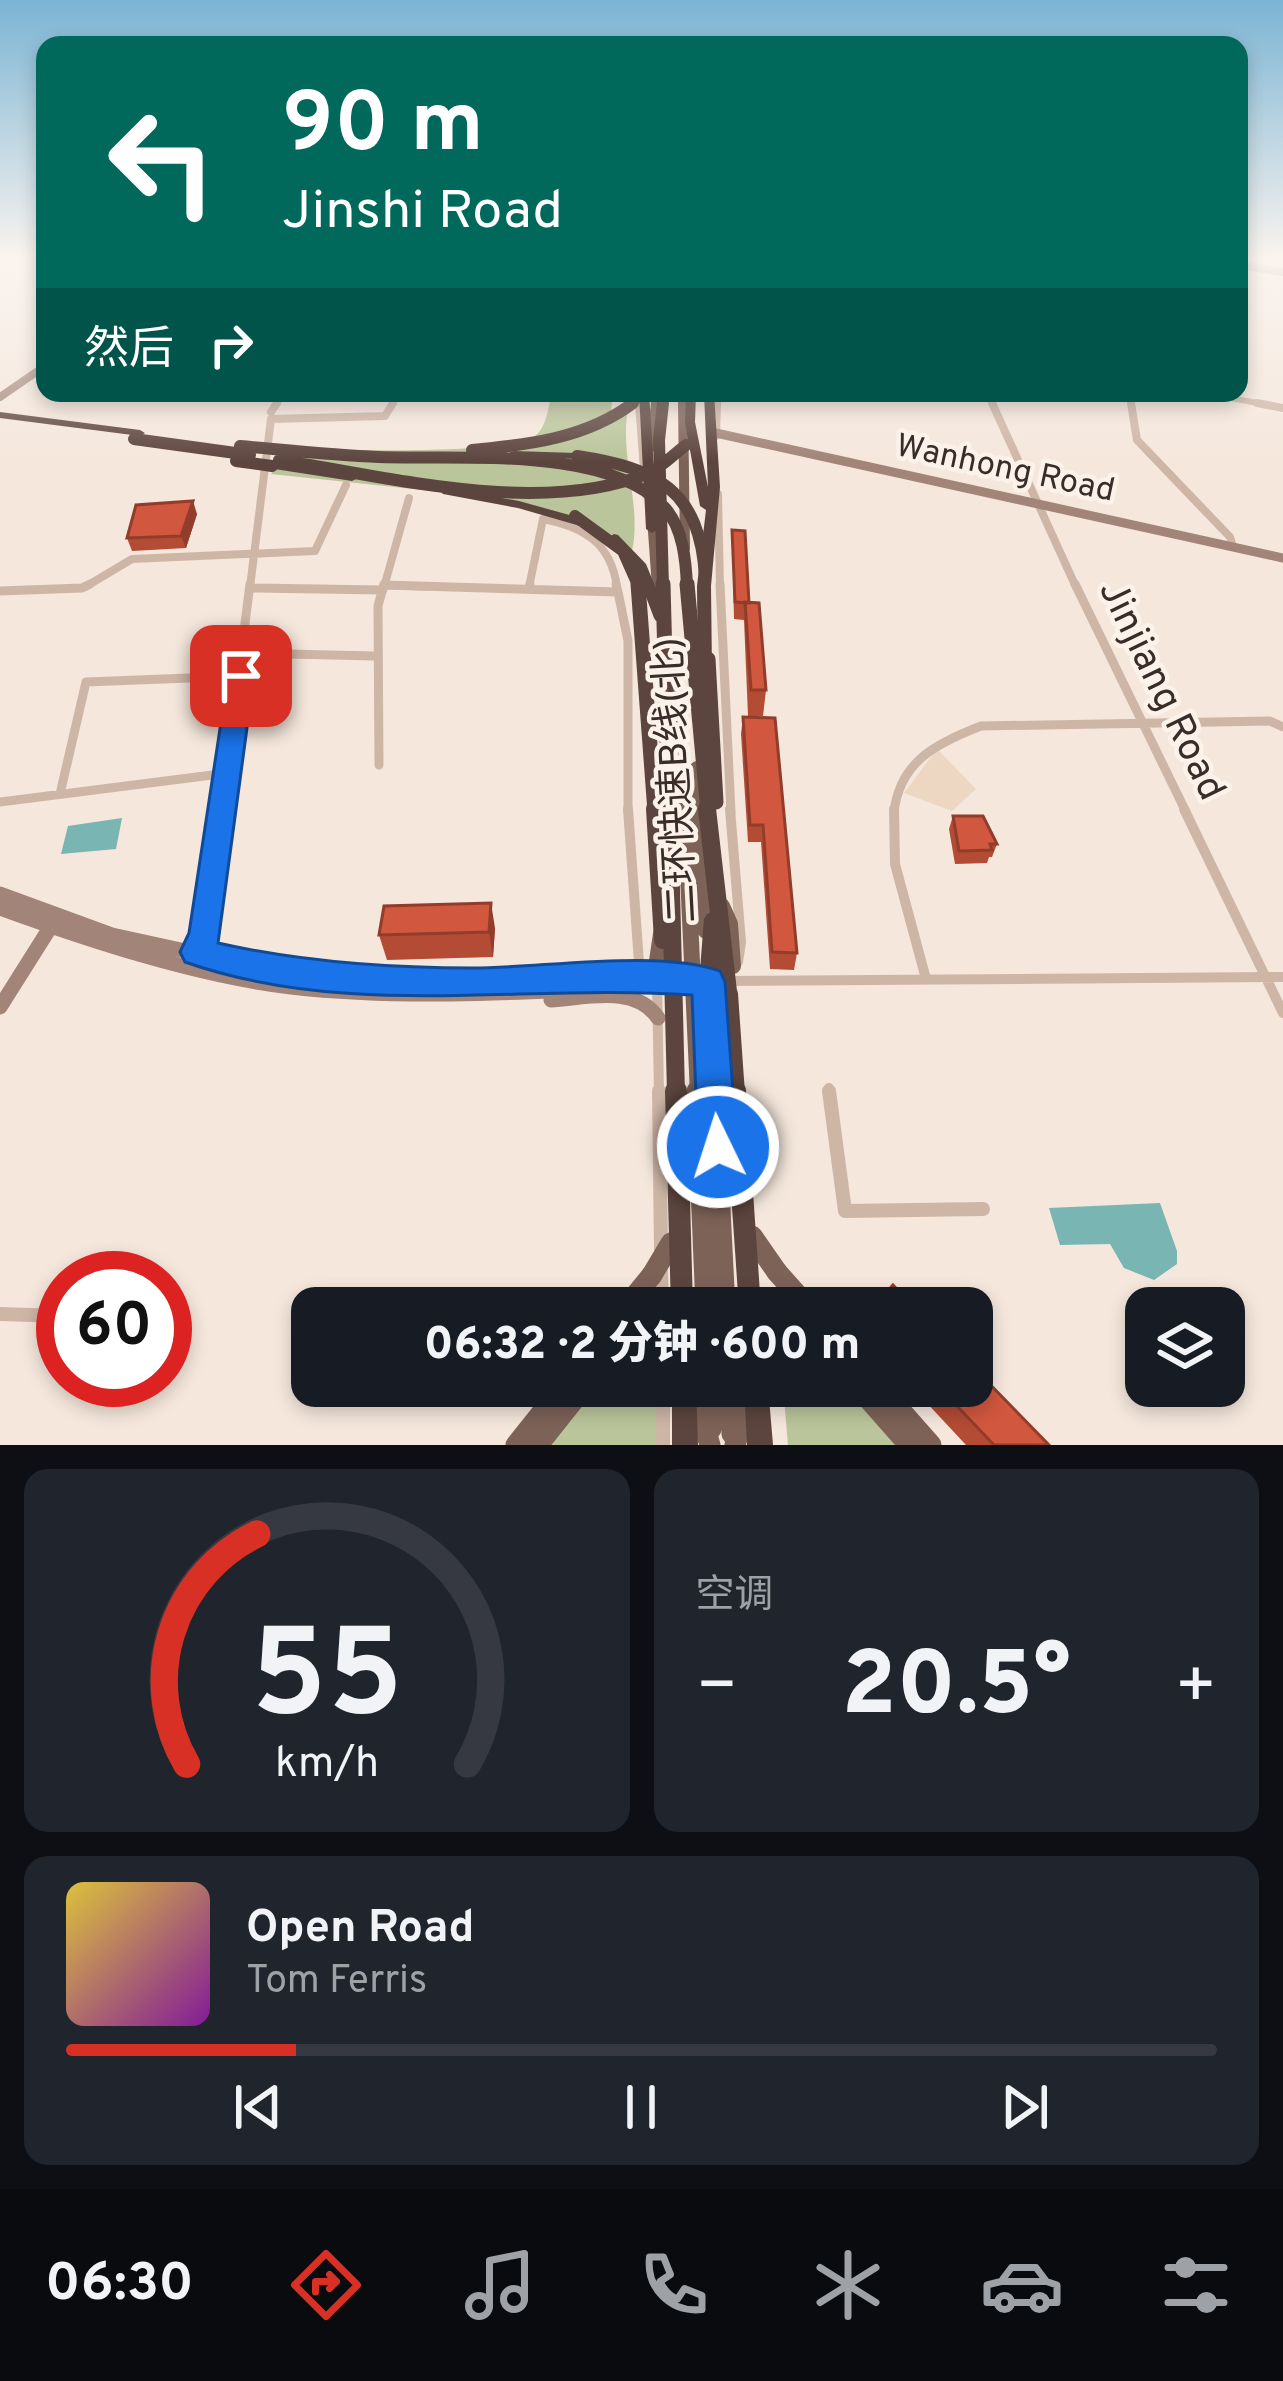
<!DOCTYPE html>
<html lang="zh">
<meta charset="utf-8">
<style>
body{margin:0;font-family:Overpass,"Noto Sans SC",sans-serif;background:#20242c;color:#f1f3f6;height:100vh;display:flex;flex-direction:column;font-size:45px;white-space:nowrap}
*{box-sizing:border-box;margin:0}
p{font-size:39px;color:#9ea1a6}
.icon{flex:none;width:66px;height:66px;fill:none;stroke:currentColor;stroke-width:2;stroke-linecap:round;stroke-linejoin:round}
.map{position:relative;height:1445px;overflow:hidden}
.panel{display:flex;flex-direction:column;gap:24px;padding:24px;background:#0d0f14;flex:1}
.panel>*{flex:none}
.banner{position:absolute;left:36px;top:36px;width:1212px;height:366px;border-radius:24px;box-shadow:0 6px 18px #0003;background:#00695c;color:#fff;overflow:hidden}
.buttons{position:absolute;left:1125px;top:1287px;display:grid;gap:24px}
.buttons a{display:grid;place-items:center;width:120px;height:120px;border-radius:24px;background:#171b24;box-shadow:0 6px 18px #0003;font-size:60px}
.speed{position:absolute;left:36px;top:1251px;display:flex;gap:24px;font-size:60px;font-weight:700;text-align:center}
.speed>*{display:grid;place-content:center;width:156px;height:156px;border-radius:50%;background:#171b24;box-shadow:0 6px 18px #0003;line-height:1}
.speed .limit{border:18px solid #d22;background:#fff;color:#111}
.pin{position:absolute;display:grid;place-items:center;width:102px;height:102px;color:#fff;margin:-51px;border-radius:24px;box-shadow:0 6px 18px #0006}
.me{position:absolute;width:132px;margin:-66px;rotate:356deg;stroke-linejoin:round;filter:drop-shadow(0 0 9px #0008)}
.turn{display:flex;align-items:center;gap:42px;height:252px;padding:0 48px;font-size:54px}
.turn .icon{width:156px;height:156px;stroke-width:2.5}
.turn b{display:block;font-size:84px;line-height:102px}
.then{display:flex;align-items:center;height:114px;padding:0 48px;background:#0003;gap:24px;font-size:45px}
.big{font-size:90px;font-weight:800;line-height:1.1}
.panel .tile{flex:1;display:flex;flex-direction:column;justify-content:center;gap:18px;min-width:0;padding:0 42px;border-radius:24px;background:#20242c}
.panel .dial{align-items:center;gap:0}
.dial svg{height:312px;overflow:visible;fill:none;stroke:#363941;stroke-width:7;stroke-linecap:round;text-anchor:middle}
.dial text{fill:#f1f3f6;stroke:none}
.song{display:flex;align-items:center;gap:36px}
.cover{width:144px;height:144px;border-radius:18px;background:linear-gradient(135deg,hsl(50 70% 55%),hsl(290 70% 35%))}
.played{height:12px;border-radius:6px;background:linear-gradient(90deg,#d93025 20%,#363941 20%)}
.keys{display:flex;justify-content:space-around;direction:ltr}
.heat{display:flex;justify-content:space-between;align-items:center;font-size:66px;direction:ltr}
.panel .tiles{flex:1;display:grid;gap:24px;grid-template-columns:1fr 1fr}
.tile:last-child{grid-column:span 2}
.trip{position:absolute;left:291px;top:1287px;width:702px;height:120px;border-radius:24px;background:#171b24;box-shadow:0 6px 18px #0003;font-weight:800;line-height:120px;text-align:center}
.dock{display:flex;height:192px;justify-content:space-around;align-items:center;background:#090b0e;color:#9ea1a6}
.dock .icon{width:84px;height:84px}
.dock .current{color:#d93025}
.dock b{font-size:54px;color:#f1f3f6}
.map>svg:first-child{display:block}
.green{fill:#bac59b}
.plaza{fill:#eed7c2}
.water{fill:#78b5b3}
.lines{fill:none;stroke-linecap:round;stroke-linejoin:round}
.street-far4{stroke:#ceb6a7;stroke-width:6}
.street-far3{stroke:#ceb6a7;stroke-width:8}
.street-far2{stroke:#ceb6a7;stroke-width:9}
.street-far1{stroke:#ceb6a7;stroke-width:10}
.street{stroke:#ceb6a7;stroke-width:14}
.secondary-far2{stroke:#a28478;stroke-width:8}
.secondary-far1{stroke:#a28478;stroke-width:9}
.secondary{stroke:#a28478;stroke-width:15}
.primary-far4{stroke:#7d6258;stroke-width:9}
.primary-far3{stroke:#7d6258;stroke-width:10}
.primary-far2{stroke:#7d6258;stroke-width:14}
.primary-far1{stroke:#7d6258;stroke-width:16}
.primary{stroke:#7d6258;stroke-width:21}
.highway{fill:#5c453e;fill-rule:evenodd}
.primary-bridge{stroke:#7d6258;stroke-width:21}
.highway-bridge-far4{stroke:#5c453e;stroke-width:9}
.highway-bridge-far3{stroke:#5c453e;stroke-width:12}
.highway-bridge-far2{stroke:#5c453e;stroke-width:15}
.highway-bridge-far1{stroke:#5c453e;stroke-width:18}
.highway-bridge{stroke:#5c453e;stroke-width:22}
.wall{fill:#b44b35}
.shaded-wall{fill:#923d2b}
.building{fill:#d1573e;stroke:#923d2b;stroke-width:3}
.route{fill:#1a73e8;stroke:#114b97;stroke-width:3}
.labels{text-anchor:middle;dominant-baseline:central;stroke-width:9;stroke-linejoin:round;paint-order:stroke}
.far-street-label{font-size:33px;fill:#3a2c28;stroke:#fbf2e9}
.street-label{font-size:39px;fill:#3a2c28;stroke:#fbf2e9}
</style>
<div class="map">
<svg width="1283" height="1445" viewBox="0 0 1283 1445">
<rect width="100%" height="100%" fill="#f5e7dc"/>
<path class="green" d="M552 393 612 401 611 414 627 415C621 463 643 510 631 555L542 509 489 497 271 474 289 449C332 449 508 456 535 436 547 427 548 407 552 393Z
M590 1386H656V1445H544Z
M783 1386H864L916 1445H788Z"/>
<path class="plaza" d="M937 749 976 789 952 811 904 793Z"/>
<path class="water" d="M122 818 116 849 61 854 68 826Z
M1160 1203 1177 1251V1264L1154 1280 1124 1268 1110 1244 1060 1245 1049 1208Z"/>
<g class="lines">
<path class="street-far4" d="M638 393 639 406
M988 393 994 406
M1131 393V406
M1204 393 1273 406
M275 406 283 393
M391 406 399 393
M717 406V393"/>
<path class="street-far3" d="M639 403 646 495
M992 403 1076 587
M1131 403 1137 440 1230 537 1233 547
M1257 403 1283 408
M271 412 277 403
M716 436 717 403
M718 494 720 587
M384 585 435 587
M85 587 132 559 315 551 346 485
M250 587 271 419 385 416 393 403
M384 587 409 498
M529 587 543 519C584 527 611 543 617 587"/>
<path class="street-far2" d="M616 584 618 592
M720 584 731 812
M1075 584 1186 812
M384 585 618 592 628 641V812
M252 588 383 590
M529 589 530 584
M0 591 82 588 90 584
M244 653 375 656
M379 765 378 606 384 584
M60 794 86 682 241 676
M0 802 228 773
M221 812 250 584
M894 812C900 761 937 743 981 726L1270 721 1283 727"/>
<path class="street-far1" d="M628 809 640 977
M730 809 741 942 738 962
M894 809 895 864 926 979
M1184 809 1283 1013
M196 954 206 934 222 809
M724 981 1283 977
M657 983 659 1094
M829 1088 830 1094"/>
<path class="street" d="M659 1091 661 1249
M829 1091 845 1211 983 1209
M661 1271 662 1308
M0 1314 63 1316
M663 1386V1445"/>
<path class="secondary-far2" d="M1239 265 1283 272
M603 393 637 399
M0 397 45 366"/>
<path class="secondary-far1" d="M716 433 1283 558"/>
<path class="secondary" d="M0 894 112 935 296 975 472 983 643 977 693 982
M0 908C88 940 197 976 291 987 414 1001 541 991 665 985
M551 1000C586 998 635 984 658 1018
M0 1007 53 923"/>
<path class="primary-far4" d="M656 406 657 393
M683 406 684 393"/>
<path class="primary-far3" d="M683 403 685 548
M651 447 656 403
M652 518 657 587"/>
<path class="primary-far2" d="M657 584 658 597
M672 690 685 812
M697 768 699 812"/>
<path class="primary-far1" d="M685 809 698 1094
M699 809 706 931
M722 906 730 924 733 966
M657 961 661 934
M708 972 714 1094"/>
<path class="primary" d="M697 1091 706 1308
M714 1091 725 1308
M777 1272 809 1308
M625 1308 652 1275
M682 1386 702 1419 710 1445
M710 1386 711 1429
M730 1386 732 1434
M857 1386 909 1445
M879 1386 931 1445
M516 1445 563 1386
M538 1445 585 1386
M735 1445 747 1404 761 1386"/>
<path class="highway" d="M639 393H649L658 529 652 533 646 529Z
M686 393H696L695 422 708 487 704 393H714L720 487 711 586 712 673 705 678 698 673 697 586 706 510 700 506 685 422Z
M0 412 140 430 145 433 140 436 0 418Z
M514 451 577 453 583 456 577 459 510 456V452Z
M272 463 352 475 358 478 352 481 268 468V464Z
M447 488 519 501 591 521 593 524 587 528 518 508 443 494 441 492Z
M614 534 618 535 646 564 668 618 666 621H656L654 618 634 565 608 538Z
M713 912 719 914 722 919 717 982 715 988 708 990 701 988 699 982 704 919 707 914Z
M672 1386H696L698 1445H672Z
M744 1386H768L773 1445H747Z"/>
<path class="primary-bridge" d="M752 1236 777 1272
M652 1275 671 1243"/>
<path class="highway-bridge-far4" d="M629 406 645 393
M663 406 664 393"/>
<path class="highway-bridge-far3" d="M134 439 250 455
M240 446C286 450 333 455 379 457 456 460 610 445 665 508 683 528 686 561 687 587
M472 450C528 445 587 438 633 403
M577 456C657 468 700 490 705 577
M279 460C389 477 542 517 649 473 662 467 674 454 686 445
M236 461 272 466
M575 516 623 551 639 587
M663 587 659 440 663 403"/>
<path class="highway-bridge-far2" d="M638 584 655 812
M663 584 669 812
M687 584 708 812
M708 659 716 802"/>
<path class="highway-bridge-far1" d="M655 809 663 940
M669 809 676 1094
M707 809 729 1000
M729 994 736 1094"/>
<path class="highway-bridge" d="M676 1091 682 1308
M735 1091 750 1308"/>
</g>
<path class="wall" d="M197 514 186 548 132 551 127 538Z
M732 530 749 602 766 690 763 716H748L744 620 734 619Z
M743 717 797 953 794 970 770 969 761 842H748L741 734Z
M953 816 997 844 992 857H989L987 863 955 864 949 829Z
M495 928 493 957 387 960 379 935Z
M911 1386H972L1049 1445H966Z"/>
<path class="shaded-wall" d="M193 501 197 514 186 548 181 536Z
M491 903 495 928 493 957 489 932Z"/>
<path class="building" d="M193 501 181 536 127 538 136 505Z
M732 530 745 531 749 603 735 602Z
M745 602 759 603 766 690H751Z
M743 717 775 718 797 953 772 952 763 825H750Z
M953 816H983L997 844H990L992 850 959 851Z
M491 903 489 932 379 935 384 906Z
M893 1285 915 1308H872Z
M972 1366 1049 1445H994L938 1386H972Z"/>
<linearGradient id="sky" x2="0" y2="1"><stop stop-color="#7bb4d3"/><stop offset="0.56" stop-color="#faf4ef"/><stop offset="1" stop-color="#faf4ef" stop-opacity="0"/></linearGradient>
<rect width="1283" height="462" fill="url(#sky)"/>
<path class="route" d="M241 667 254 676 218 943C302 962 386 968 473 968 542 968 658 949 720 971L725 982 737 1147 731 1160 718 1165 704 1160 698 1147 692 995C523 983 350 1020 185 962L180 952 189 933 228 676Z"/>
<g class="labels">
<g class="far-street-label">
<text transform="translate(1005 470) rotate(12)">Wanhong Road</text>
</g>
<g class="street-label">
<text transform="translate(1160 691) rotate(64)">Jinjiang Road</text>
<text transform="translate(678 780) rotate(-93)">二环快速B线(北)</text>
</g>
</g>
</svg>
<div class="buttons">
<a><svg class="icon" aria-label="layers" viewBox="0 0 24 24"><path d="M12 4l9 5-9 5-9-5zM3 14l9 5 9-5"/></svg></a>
</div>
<div class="speed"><div class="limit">60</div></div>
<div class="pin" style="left:241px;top:676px;background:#d93025"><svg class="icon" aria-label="arrive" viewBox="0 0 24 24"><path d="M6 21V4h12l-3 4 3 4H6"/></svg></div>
<svg class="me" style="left:718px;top:1147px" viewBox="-20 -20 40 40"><circle r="17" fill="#1a73e8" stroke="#fff" stroke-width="3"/><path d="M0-11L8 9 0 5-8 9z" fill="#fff"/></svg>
<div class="trip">06:32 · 2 分钟 · 600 m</div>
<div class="banner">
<div class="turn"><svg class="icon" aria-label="left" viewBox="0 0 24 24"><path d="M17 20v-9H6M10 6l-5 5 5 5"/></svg><div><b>90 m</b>Jinshi Road</div></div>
<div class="then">然后<svg class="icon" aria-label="right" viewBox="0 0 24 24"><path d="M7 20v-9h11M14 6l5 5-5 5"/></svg></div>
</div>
</div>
<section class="panel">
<div class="tiles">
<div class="tile dial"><svg viewBox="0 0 100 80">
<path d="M14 69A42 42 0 1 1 86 69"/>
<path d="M14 69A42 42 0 0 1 32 10" stroke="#d93025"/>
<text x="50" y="56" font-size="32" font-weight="700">55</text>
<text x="50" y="72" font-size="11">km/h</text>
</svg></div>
<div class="tile"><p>空调</p>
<div class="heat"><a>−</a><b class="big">20.5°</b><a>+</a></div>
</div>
<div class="tile">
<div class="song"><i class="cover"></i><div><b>Open Road</b><p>Tom Ferris</p></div></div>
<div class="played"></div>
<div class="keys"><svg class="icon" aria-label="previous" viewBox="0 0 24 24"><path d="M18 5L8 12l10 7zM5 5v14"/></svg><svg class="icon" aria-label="pause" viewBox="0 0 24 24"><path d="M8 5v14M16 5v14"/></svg><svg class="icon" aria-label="next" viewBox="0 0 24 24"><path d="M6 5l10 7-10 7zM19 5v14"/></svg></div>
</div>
</div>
</section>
<nav class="dock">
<b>06:30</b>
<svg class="icon current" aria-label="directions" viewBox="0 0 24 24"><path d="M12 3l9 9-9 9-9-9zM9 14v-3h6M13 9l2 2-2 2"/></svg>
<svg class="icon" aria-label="music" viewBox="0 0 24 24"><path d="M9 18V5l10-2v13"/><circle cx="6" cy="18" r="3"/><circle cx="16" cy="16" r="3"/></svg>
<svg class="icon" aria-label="phone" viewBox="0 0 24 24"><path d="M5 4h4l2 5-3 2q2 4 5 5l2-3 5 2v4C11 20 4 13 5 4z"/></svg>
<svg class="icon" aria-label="climate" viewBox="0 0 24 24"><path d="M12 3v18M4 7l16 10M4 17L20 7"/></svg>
<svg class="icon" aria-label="car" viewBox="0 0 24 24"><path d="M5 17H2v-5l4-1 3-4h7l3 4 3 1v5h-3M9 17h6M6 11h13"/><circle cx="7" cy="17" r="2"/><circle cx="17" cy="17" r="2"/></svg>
<svg class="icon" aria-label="filters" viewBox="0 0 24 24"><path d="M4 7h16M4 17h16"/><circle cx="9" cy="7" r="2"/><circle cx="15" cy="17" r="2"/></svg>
</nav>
